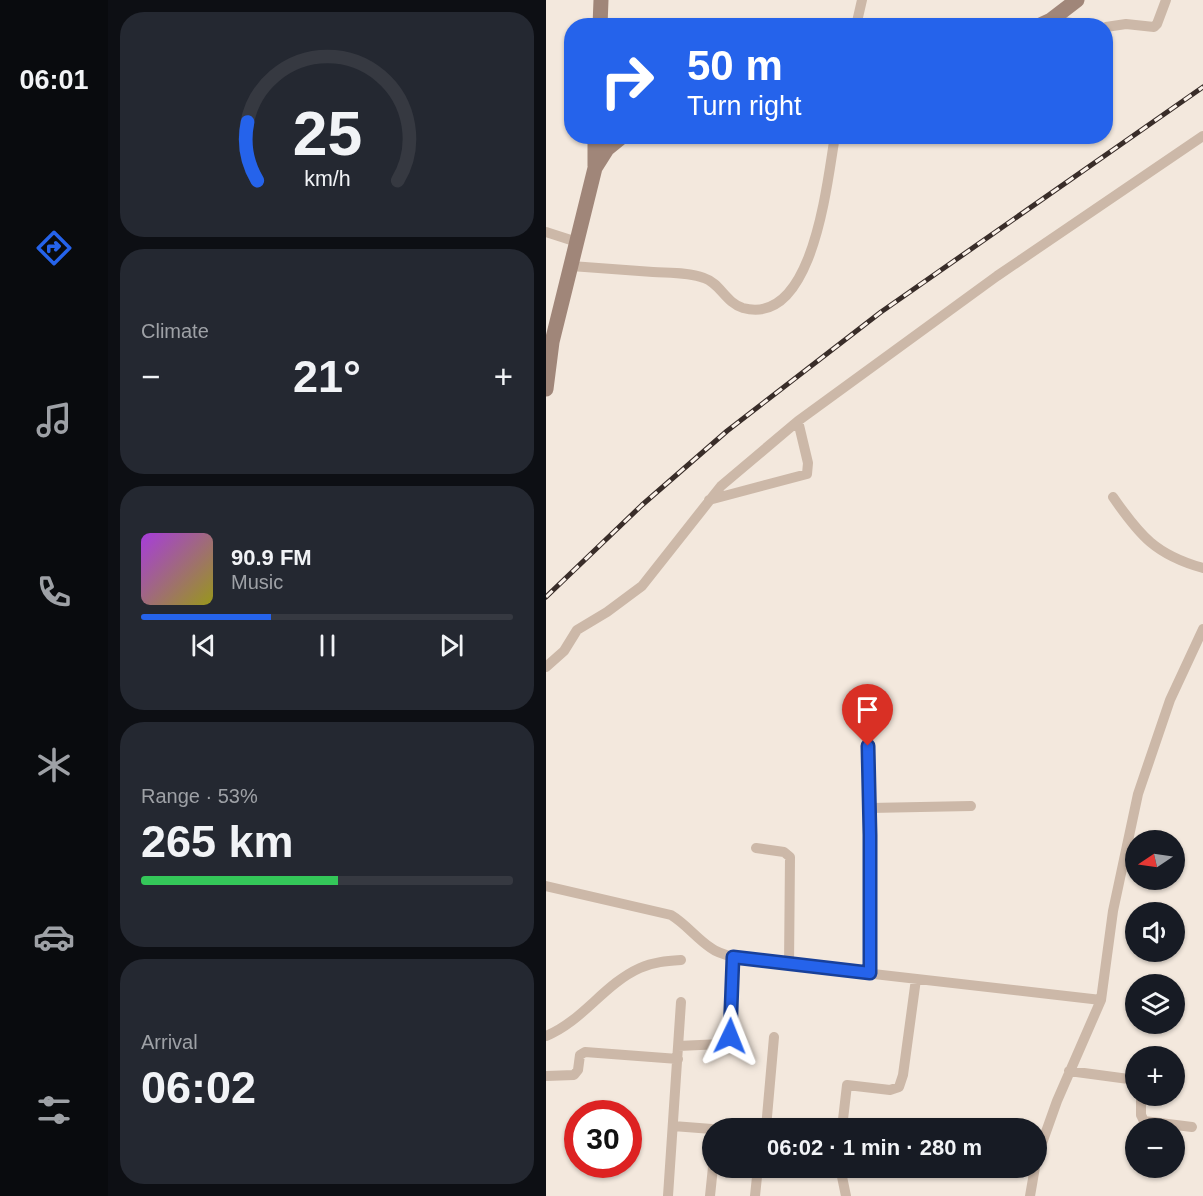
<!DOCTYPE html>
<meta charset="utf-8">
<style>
body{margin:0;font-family:Arial,sans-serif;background:#242831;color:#f1f3f6;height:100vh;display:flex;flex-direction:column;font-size:22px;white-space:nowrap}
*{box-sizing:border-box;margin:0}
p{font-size:20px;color:#9ea1a6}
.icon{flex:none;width:33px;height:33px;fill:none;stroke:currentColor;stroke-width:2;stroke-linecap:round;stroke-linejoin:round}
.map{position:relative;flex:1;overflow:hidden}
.sheet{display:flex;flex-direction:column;gap:12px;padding:12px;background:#0d0f14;width:438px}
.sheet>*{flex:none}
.guide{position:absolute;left:18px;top:18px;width:549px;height:126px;border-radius:24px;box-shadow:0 2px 4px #0004;background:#2563eb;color:#fff;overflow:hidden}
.needle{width:39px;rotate:257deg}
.controls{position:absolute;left:579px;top:830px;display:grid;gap:12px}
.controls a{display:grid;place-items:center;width:60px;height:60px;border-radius:50%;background:#171b24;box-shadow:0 2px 4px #0004;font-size:30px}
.speed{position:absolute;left:18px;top:1100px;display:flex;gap:12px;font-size:30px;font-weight:700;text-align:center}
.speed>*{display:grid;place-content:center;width:78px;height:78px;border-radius:50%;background:#171b24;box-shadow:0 2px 4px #0004;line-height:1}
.speed .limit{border:9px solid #d22;background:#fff;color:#111}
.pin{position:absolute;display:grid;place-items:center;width:51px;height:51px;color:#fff;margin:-62px -26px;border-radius:50% 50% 50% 0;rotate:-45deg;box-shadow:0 0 6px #0007}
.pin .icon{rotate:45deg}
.me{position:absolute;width:66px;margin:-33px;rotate:2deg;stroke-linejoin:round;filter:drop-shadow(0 0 4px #0008)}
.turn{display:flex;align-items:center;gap:21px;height:126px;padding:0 24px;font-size:27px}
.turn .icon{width:78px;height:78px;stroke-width:2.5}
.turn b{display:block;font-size:42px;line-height:51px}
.big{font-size:45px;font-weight:800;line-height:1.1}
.sheet .card{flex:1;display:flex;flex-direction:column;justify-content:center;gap:9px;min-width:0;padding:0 21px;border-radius:24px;background:#242831}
.sheet .dial{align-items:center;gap:0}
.dial svg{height:156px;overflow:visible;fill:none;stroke:#363941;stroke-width:7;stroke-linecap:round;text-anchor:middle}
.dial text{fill:#f1f3f6;stroke:none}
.song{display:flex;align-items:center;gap:18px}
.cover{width:72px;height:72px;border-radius:9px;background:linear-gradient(135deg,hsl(280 70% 55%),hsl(60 70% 35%))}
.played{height:6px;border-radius:3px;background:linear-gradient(90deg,#2563eb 35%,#363941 35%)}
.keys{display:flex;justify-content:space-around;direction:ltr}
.heat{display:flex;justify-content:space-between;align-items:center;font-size:33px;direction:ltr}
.charge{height:9px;border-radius:4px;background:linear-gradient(90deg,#34c759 53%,#363941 0)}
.trip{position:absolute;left:156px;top:1118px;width:345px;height:60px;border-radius:30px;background:#171b24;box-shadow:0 2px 4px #0004;font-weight:800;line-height:60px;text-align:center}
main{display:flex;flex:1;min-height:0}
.tabs{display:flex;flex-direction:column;width:108px;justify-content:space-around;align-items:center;background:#090b0e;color:#9ea1a6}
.tabs .icon{width:42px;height:42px}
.tabs .selected{color:#2563eb}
.tabs b{font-size:27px;color:#f1f3f6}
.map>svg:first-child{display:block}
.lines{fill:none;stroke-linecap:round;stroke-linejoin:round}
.street{stroke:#ccb8a8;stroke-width:10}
.secondary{stroke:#a08679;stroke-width:15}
.rail-casing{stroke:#392d29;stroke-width:5}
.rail{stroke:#fbf2ea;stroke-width:3;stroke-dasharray:9;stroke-linecap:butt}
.route-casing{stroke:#184099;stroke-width:15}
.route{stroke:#2563eb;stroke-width:10}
</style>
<main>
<nav class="tabs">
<b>06:01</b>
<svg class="icon selected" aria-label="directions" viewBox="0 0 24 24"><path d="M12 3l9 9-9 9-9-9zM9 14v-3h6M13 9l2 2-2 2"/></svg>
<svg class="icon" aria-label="music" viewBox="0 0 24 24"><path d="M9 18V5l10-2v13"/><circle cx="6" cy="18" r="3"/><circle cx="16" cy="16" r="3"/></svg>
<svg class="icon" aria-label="phone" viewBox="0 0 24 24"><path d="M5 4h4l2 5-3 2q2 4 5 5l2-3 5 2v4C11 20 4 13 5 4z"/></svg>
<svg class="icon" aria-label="climate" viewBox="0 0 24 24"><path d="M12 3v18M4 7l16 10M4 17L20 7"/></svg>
<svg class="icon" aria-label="car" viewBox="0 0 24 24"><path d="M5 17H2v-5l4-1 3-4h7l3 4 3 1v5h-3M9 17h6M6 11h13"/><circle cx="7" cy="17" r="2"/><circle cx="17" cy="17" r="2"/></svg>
<svg class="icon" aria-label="filters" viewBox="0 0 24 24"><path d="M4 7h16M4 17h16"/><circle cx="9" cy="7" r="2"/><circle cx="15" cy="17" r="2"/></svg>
</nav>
<section class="sheet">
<div class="card dial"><svg viewBox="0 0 100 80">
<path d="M14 69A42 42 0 1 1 86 69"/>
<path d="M14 69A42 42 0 0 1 9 39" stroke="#2563eb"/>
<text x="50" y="56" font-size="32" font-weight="700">25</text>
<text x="50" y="72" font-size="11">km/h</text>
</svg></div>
<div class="card"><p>Climate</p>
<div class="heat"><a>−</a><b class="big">21°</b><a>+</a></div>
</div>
<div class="card">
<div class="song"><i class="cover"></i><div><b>90.9 FM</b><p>Music</p></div></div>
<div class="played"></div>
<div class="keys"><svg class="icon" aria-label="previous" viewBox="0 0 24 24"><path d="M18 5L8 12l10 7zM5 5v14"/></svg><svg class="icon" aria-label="pause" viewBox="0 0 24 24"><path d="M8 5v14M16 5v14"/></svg><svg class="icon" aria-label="next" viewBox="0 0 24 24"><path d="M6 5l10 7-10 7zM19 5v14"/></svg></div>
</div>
<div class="card"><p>Range · 53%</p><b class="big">265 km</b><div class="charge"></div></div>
<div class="card"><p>Arrival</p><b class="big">06:02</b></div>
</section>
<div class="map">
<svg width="657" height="1196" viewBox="0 0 657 1196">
<rect width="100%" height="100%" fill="#f3e8dd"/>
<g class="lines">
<path class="street" d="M505 20 546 26
M310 26 316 0
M560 27 580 24 608 27 611 24 620 0
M0 232 31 242
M25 266C52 268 80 270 107 272 124 273 142 272 158 278 174 283 180 303 197 308 268 327 281 181 289 136
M567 497C594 536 610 555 657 568
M163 500 261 474 262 463 252 421
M0 667 18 651 31 630 61 612 96 586 175 486 252 421 451 276 657 136
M322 746 325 835 324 973
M324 808 425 806
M210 848 238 852 244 857 243 965
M0 886 125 915C140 924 150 938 165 948 174 955 186 956 196 959L555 1000
M0 1036C37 1021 58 984 94 968 107 962 121 961 135 960
M132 1046 176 1044 183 1039 187 957
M523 1071 590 1080
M0 1076 28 1075 32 1070 34 1055 39 1052 132 1059
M595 1095V1115L598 1121 646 1127
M127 1126 166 1129
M220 1128 228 1037
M296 1128 301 1085 344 1090 353 1087 357 1075 370 979
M490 1160 511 1101 555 1000 567 911 592 794 624 700 657 629
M294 1167 300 1196
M122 1196 135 1002
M164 1196 167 1167
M209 1196 212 1167
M484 1196 489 1167"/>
<path class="secondary" d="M54 26 55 0
M492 26 505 20 531 0
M49 166V136
M0 345 6 342 49 168 61 149 77 136
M0 389 6 342"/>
<g class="rail-casing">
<path id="rail" d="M0 597 96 505 181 431 335 312 657 87"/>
</g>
<use href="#rail" class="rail"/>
</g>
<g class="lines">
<g class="route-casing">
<path id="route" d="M184 1036 187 957 324 973V835L322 746"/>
</g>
<use href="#route" class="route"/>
</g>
</svg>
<div class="controls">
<a><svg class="needle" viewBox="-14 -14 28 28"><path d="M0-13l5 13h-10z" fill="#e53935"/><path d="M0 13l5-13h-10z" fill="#9ea1a6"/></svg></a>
<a><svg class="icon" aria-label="sound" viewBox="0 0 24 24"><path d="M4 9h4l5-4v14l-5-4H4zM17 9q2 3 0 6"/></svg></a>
<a><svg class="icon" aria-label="layers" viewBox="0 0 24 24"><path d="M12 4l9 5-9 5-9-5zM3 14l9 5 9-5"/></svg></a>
<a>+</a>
<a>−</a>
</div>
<div class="speed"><div class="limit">30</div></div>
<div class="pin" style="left:322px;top:746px;background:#d93025"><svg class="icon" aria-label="arrive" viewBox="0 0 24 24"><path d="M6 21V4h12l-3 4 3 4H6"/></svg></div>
<svg class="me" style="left:184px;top:1036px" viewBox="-20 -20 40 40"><path d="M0-17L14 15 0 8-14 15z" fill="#2563eb" stroke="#fff" stroke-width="4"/></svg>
<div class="trip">06:02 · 1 min · 280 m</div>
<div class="guide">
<div class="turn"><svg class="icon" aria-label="right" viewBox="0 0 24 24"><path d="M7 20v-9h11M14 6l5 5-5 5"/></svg><div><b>50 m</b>Turn right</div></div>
</div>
</div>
</main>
